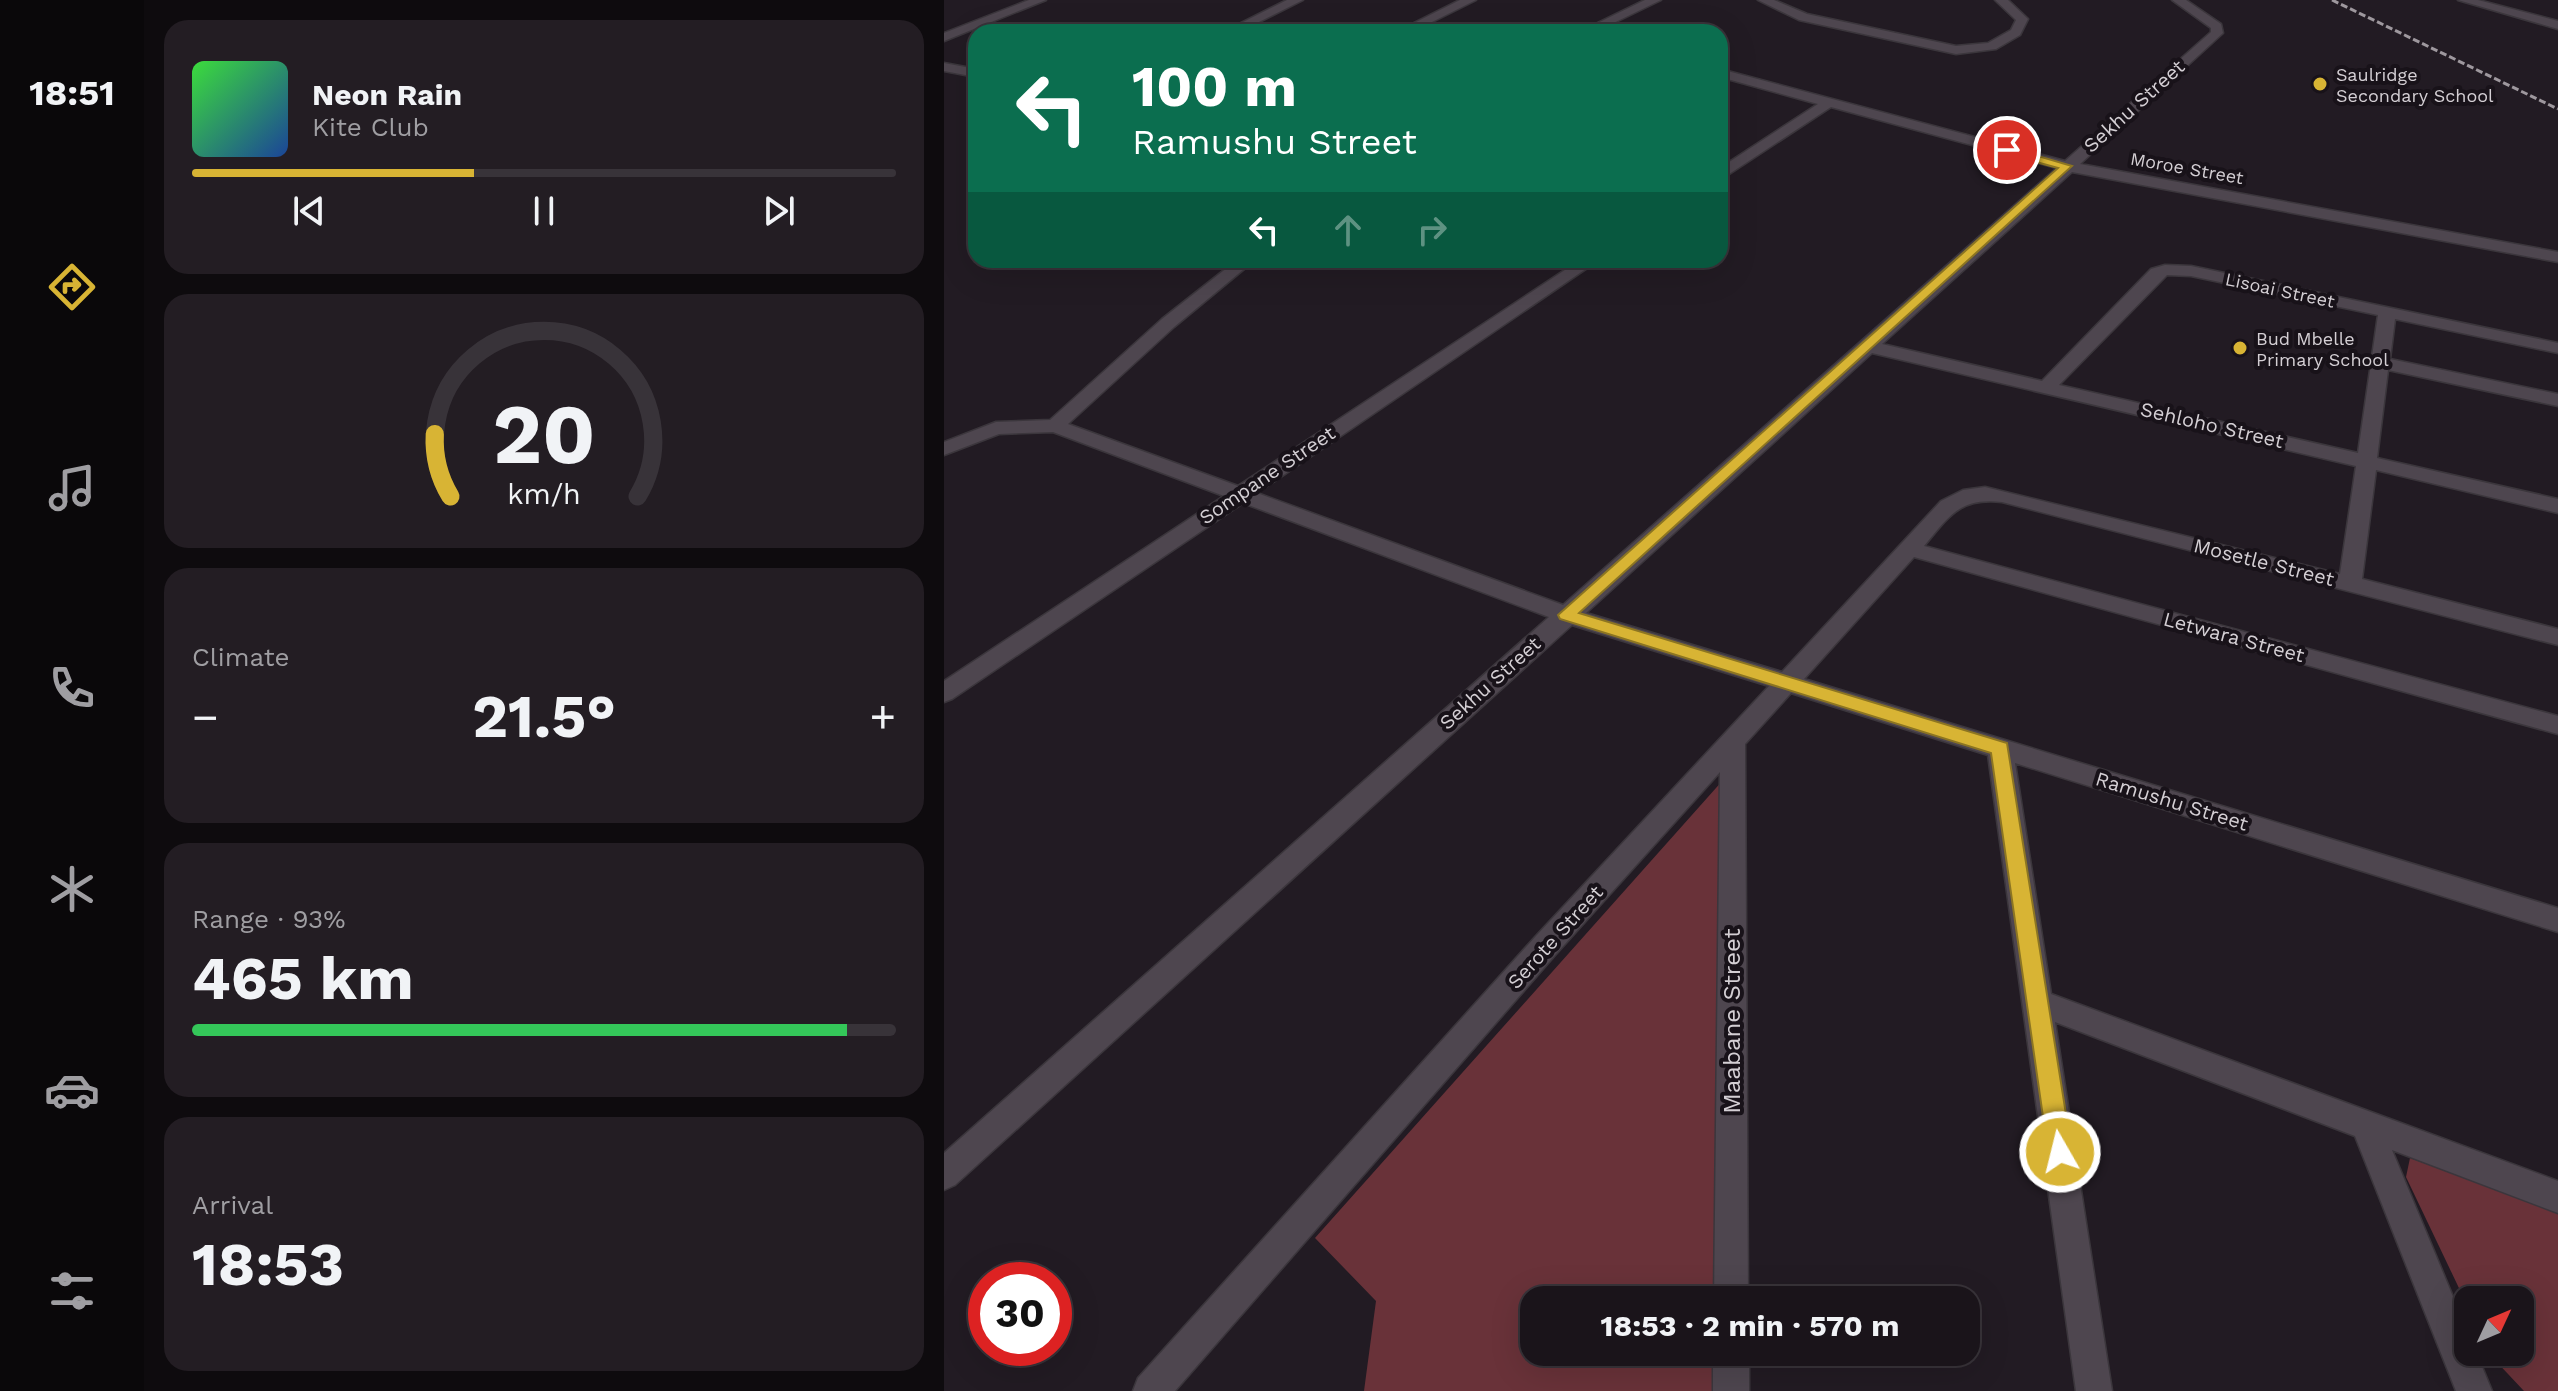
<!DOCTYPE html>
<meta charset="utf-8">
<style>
body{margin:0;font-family:"Work Sans",sans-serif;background:#231d23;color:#f1f3f6;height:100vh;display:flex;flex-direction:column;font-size:30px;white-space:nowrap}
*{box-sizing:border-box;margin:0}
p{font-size:26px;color:#9f9ea2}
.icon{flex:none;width:44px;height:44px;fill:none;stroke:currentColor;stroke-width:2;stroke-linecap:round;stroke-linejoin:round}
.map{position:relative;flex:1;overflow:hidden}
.panel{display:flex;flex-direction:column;gap:20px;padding:20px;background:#0e0b0e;width:800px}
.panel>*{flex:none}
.top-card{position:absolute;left:24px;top:24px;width:760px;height:244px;border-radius:24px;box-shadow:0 8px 32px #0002,0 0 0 2px #383339;background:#0b6e4f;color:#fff;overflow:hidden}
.needle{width:52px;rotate:46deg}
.tools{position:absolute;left:1510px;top:1286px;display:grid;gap:16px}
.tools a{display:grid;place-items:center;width:80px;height:80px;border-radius:16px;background:#1a141a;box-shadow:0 8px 32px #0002,0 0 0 2px #383339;font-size:40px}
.speed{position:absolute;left:24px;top:1262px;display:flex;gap:16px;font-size:40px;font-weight:700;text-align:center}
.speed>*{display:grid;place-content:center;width:104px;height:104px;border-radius:50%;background:#1a141a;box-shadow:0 8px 32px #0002,0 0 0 2px #383339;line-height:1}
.speed .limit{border:12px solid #d22;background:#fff;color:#111}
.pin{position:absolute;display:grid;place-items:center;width:68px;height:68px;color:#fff;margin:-34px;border:4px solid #fff;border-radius:50%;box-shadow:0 2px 8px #0007}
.me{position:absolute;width:88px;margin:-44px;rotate:352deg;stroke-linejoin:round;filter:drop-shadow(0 0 6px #0008)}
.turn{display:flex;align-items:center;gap:28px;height:168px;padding:0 32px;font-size:36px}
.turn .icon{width:104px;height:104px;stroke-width:2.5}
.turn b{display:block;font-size:56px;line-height:68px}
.lanes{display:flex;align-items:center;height:76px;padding:0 32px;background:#0003;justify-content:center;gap:40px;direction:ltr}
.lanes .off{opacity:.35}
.big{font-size:60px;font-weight:700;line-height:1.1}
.panel .card{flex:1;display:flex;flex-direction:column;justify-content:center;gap:12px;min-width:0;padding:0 28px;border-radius:24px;background:#231d23}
.panel .dial{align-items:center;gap:0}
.dial svg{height:208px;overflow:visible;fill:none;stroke:#383339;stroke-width:7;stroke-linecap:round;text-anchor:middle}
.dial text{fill:#f1f3f6;stroke:none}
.song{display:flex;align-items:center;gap:24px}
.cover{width:96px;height:96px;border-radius:12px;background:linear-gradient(135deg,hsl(120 70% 55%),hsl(220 70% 35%))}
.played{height:8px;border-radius:4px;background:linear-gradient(90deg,#d8b434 40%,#383339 40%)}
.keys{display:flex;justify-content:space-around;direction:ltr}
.heat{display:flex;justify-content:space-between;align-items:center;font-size:44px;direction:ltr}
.charge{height:12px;border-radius:6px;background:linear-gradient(90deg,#34c759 93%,#383339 0)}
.trip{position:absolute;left:576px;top:1286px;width:460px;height:80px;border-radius:24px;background:#1a141a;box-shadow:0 8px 32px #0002,0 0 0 2px #383339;font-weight:700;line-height:80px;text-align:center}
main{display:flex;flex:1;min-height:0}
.dock{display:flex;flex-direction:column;width:144px;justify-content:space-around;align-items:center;background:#0a080a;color:#9f9ea2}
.dock .icon{width:56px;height:56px}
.dock .active{color:#d8b434}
.dock b{font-size:36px;color:#f1f3f6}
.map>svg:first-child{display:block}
.green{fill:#693239}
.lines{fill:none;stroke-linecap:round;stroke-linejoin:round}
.minor-casing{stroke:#3b363c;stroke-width:3}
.minor{fill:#4e464f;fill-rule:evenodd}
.rail{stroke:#9e989e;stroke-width:3;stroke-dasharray:7 3;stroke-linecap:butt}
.route{fill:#d8b434;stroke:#8c7522;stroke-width:2}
.poi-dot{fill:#d8b434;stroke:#181219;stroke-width:3}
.labels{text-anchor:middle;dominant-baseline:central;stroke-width:8;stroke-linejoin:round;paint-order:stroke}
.far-poi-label{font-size:18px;fill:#d4cfd4;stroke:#181219;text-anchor:start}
.far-street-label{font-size:18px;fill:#d4cfd4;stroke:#181219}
.street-label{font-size:20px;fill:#d4cfd4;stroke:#181219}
.near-street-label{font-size:24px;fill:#d4cfd4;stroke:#181219}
</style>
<main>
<nav class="dock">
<b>18:51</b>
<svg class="icon active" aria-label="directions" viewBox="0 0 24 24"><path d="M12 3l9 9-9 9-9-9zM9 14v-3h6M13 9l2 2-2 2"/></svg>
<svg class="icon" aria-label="music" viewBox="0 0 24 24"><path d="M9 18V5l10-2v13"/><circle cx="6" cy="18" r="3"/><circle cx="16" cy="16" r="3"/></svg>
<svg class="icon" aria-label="phone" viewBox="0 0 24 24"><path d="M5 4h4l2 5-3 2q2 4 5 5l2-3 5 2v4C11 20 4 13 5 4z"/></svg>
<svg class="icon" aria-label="climate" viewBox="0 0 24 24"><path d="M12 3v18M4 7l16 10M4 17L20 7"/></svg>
<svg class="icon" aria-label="car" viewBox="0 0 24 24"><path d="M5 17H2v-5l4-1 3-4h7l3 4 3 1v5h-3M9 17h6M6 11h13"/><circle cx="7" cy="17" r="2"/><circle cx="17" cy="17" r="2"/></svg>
<svg class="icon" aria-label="filters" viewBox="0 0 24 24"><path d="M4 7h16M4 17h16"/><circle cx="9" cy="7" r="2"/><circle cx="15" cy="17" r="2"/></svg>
</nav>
<section class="panel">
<div class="card">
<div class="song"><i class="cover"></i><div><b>Neon Rain</b><p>Kite Club</p></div></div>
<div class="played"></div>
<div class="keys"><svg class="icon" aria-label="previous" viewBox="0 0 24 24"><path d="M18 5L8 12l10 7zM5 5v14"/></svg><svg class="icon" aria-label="pause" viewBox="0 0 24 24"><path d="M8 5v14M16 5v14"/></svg><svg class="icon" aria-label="next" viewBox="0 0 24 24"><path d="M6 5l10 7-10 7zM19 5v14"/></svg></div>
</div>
<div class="card dial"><svg viewBox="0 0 100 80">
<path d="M14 69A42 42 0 1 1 86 69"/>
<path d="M14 69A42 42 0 0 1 8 45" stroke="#d8b434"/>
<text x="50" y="56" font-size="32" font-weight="700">20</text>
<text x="50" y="72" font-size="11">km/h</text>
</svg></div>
<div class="card"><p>Climate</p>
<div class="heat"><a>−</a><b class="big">21.5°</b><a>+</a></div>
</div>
<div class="card"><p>Range · 93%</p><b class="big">465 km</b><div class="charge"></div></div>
<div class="card"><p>Arrival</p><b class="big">18:53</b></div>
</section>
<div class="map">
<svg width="1614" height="1391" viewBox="0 0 1614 1391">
<rect width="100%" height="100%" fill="#221b23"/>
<path class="green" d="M780 779 770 1300H590V1352H769L768 1391H420L432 1301 371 1238Z
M1466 1158 1614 1212V1391H1580L1548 1357 1546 1352H1576V1300H1524V1307L1462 1177Z"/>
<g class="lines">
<g class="minor-casing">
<path id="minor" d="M85 0H102L0 41V33Z
M343 0H359L295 32H279Z
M516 0H532L468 32H452Z
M701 0H717L651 32H635Z
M814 0H830L863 14 1012 46 1044 43 1067 30 1072 20 1051 0H1064L1084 19 1076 35 1052 49 1012 54 855 20Z
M1228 0H1242L1277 24 1279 33 1136 164 1614 252V262L1128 172 938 344 1098 381 1207 269 1221 265 1247 266 1614 343V353L1451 319 1446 359 1614 394V406L1444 370 1433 458 1614 499V513L1432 470 1418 579 1614 629V645L1058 502C1016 497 1005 516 980 546L1614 716V734L970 557 860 679 1614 908V932L1071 763 1107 994 1614 1181V1213L1448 1150 1524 1333V1352H1532L1548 1391H1512L1411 1136 1111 1022 1168 1391H1132L1044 755 847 693 801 744 804 1300H770L776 772 612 954 231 1391H189L194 1378 592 936 825 686 628 625 11 1185 0 1190V1153L605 617 299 503 8 699 0 702V681L280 496 109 432 55 434 0 455V442L52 422 106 420 218 319 293 260H311L230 327 124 424 294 486 636 260H655L313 493 619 605 1113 168 887 107 776 180V168L874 104 776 77V69L1121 161 1267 32V28ZM1223 275 1247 276 1434 315 1414 453 1115 385ZM928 353 1412 466 1396 574 1041 487 1019 490 997 501 838 672 642 613Z
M1514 0H1534L1614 21V29Z
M0 63 32 69V77L0 71Z
M769 1352H805V1391H769Z"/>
</g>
<use href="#minor" class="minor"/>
<path class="rail" d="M1388 0 1614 109"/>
</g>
<path class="route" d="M1063 147 1128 166 635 613 1063 743 1128 1152 1125 1161 1116 1164 1108 1161 1104 1152 1047 753 616 619 614 615 1114 168 1059 153V148Z"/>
<g class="poi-dot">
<circle cx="1376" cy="84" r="8"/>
<circle cx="1296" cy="348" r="8"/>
</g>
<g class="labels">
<g class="far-poi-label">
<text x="1392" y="74">Saulridge<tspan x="1392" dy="21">Secondary School</tspan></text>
<text x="1312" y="338">Bud Mbelle<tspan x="1312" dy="21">Primary School</tspan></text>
</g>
<g class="far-street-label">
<text transform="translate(1243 168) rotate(10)">Moroe Street</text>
<text transform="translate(1336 290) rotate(12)">Lisoai Street</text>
</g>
<g class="street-label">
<text transform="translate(1190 106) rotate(-42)">Sekhu Street</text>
<text transform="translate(1268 425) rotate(13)">Sehloho Street</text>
<text transform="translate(323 475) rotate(-34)">Sompane Street</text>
<text transform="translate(1320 562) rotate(14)">Mosetle Street</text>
<text transform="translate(1290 637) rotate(15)">Letwara Street</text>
<text transform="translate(546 683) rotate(-42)">Sekhu Street</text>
<text transform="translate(1228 801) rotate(17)">Ramushu Street</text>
<text transform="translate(611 937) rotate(-48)">Serote Street</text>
</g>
<g class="near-street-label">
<text transform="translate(788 1021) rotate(-90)">Maabane Street</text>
</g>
</g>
</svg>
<div class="tools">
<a><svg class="needle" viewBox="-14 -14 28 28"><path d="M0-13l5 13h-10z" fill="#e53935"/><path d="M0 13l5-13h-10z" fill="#9f9ea2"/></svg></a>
</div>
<div class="speed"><div class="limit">30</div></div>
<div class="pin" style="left:1063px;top:150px;background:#d93025"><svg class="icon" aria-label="arrive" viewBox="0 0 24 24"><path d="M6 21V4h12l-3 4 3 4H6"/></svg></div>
<svg class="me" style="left:1116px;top:1152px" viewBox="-20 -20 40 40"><circle r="17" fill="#d8b434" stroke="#fff" stroke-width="3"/><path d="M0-11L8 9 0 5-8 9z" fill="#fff"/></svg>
<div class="trip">18:53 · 2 min · 570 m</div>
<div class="top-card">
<div class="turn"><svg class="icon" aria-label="left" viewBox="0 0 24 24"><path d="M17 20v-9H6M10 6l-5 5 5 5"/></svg><div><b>100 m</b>Ramushu Street</div></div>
<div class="lanes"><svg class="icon" aria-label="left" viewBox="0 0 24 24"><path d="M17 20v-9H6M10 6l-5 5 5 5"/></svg><svg class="icon off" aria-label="ahead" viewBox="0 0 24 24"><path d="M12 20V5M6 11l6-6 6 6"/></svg><svg class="icon off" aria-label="right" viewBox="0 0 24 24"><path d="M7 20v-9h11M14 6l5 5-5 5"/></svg></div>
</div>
</div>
</main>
